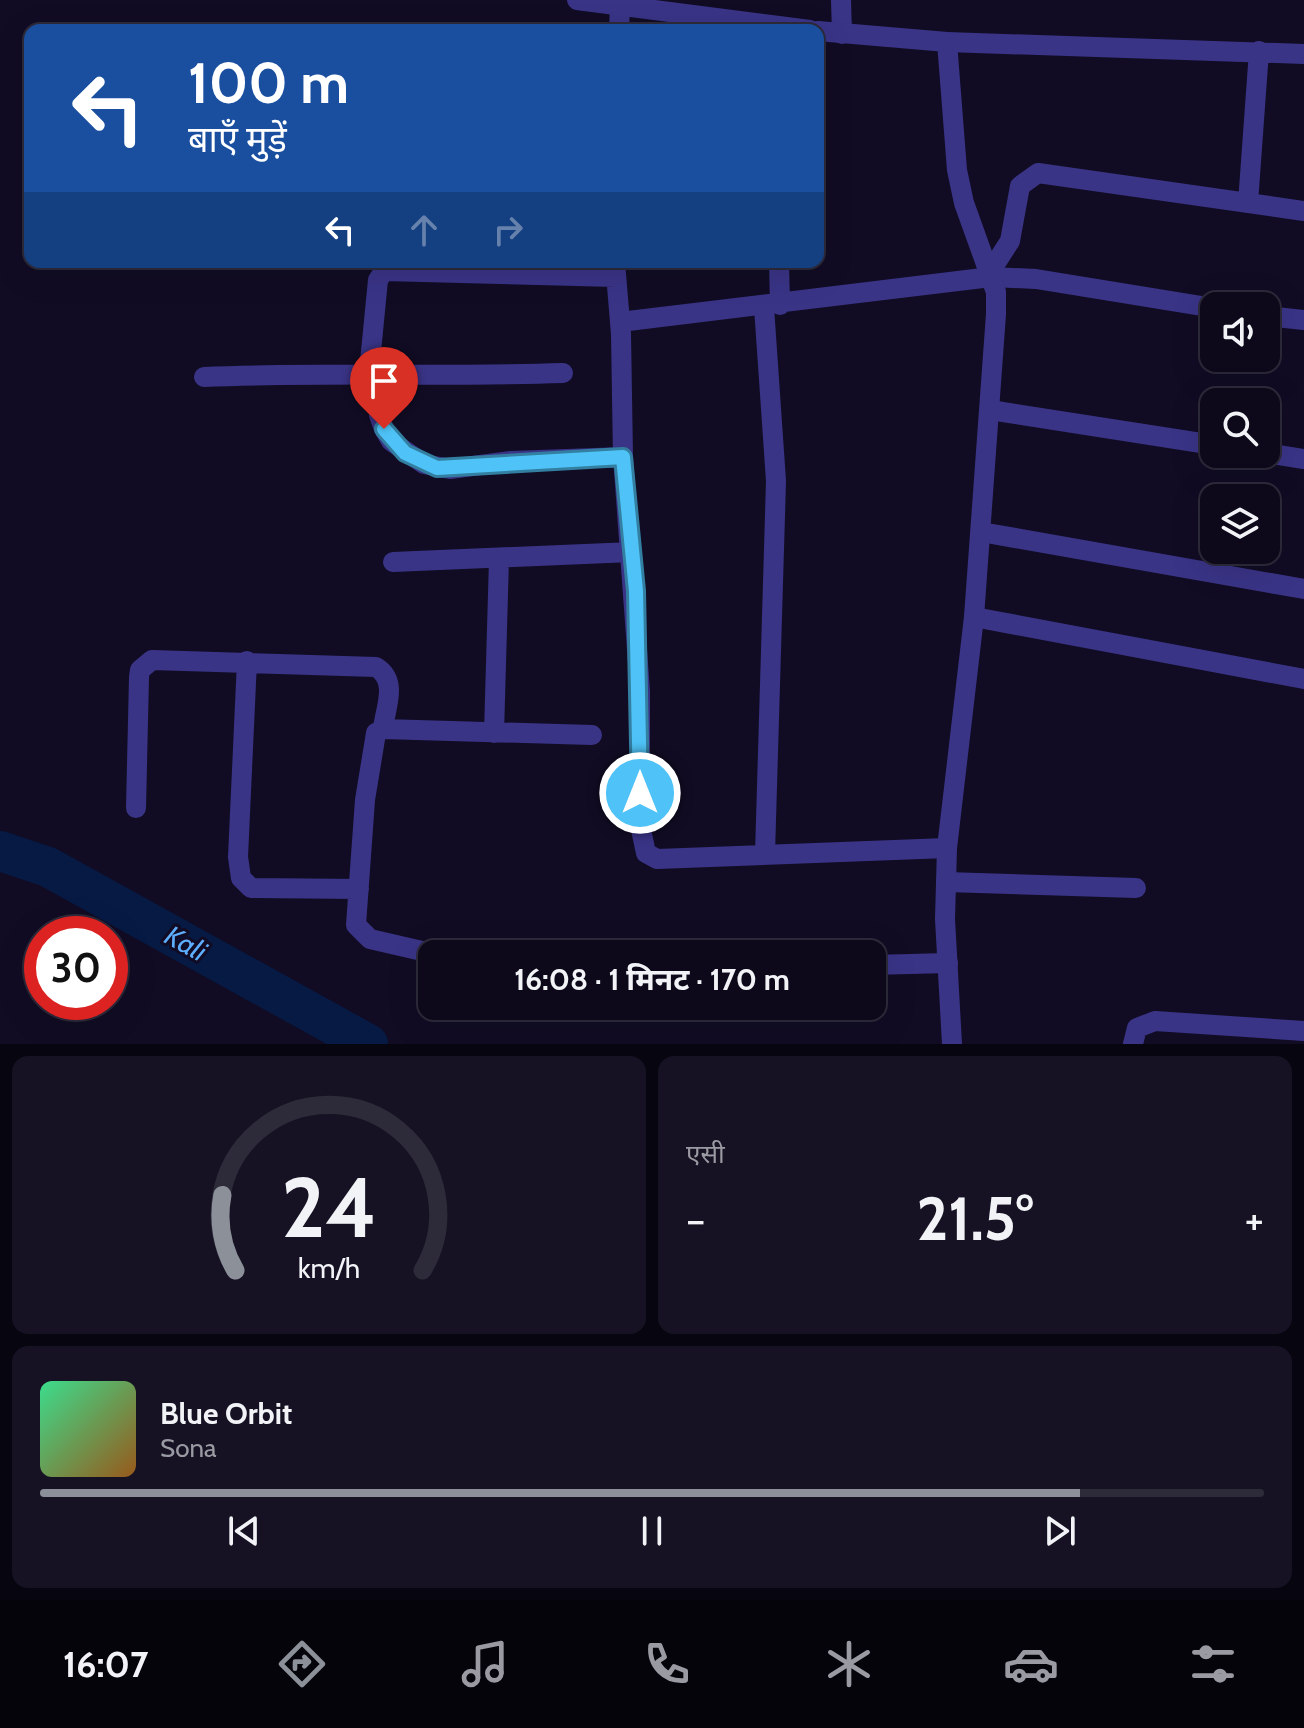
<!DOCTYPE html>
<html lang="hi">
<meta charset="utf-8">
<style>
body{margin:0;font-family:Cabin,"Noto Sans Devanagari",sans-serif;background:#161224;color:#f1f3f6;height:100vh;display:flex;flex-direction:column;font-size:30px;white-space:nowrap}
*{box-sizing:border-box;margin:0}
p{font-size:26px;color:#9a9aa3}
.icon{flex:none;width:44px;height:44px;fill:none;stroke:currentColor;stroke-width:2;stroke-linecap:round;stroke-linejoin:round}
.map{position:relative;height:1044px;overflow:hidden}
.drawer{display:flex;flex-direction:column;gap:12px;padding:12px;background:#07050f;flex:1}
.drawer>*{flex:none}
.hud{position:absolute;left:24px;top:24px;width:800px;height:244px;border-radius:16px;box-shadow:0 8px 32px #0002,0 0 0 2px #2d2a3a;background:#1a4fa0;color:#fff;overflow:hidden}
.fabs{position:absolute;left:1200px;top:292px;display:grid;gap:16px}
.fabs a{display:grid;place-items:center;width:80px;height:80px;border-radius:16px;background:#0d091b;box-shadow:0 8px 32px #0002,0 0 0 2px #2d2a3a;font-size:40px}
.speed{position:absolute;left:24px;top:916px;display:flex;gap:16px;font-size:40px;font-weight:700;text-align:center}
.speed>*{display:grid;place-content:center;width:104px;height:104px;border-radius:50%;background:#0d091b;box-shadow:0 8px 32px #0002,0 0 0 2px #2d2a3a;line-height:1}
.speed .limit{border:12px solid #d22;background:#fff;color:#111}
.pin{position:absolute;display:grid;place-items:center;width:68px;height:68px;color:#fff;margin:-82px -34px;border-radius:50% 50% 50% 0;rotate:-45deg;box-shadow:0 0 8px #0007}
.pin .icon{rotate:45deg}
.me{position:absolute;width:88px;margin:-44px;rotate:0deg;stroke-linejoin:round;filter:drop-shadow(0 0 6px #0008)}
.turn{display:flex;align-items:center;gap:28px;height:168px;padding:0 32px;font-size:36px}
.turn .icon{width:104px;height:104px;stroke-width:2.5}
.turn b{display:block;font-size:56px;line-height:68px}
.lanes{display:flex;align-items:center;height:76px;padding:0 32px;background:#0003;justify-content:center;gap:40px;direction:ltr}
.lanes .off{opacity:.35}
.big{font-size:60px;font-weight:700;line-height:1.1}
.drawer .tile{flex:1;display:flex;flex-direction:column;justify-content:center;gap:12px;min-width:0;padding:0 28px;border-radius:16px;background:#161224}
.drawer .dial{align-items:center;gap:0}
.dial svg{height:208px;overflow:visible;fill:none;stroke:#2d2a3a;stroke-width:7;stroke-linecap:round;text-anchor:middle}
.dial text{fill:#f1f3f6;stroke:none}
.song{display:flex;align-items:center;gap:24px}
.cover{width:96px;height:96px;border-radius:12px;background:linear-gradient(135deg,hsl(150 70% 55%),hsl(30 70% 35%))}
.played{height:8px;border-radius:4px;background:linear-gradient(90deg,#8c9099 85%,#2d2a3a 85%)}
.keys{display:flex;justify-content:space-around;direction:ltr}
.heat{display:flex;justify-content:space-between;align-items:center;font-size:44px;direction:ltr}
.drawer .tiles{flex:1;display:grid;gap:12px;grid-template-columns:1fr 1fr}
.tile:last-child{grid-column:span 2}
.trip{position:absolute;left:418px;top:940px;width:468px;height:80px;border-radius:16px;background:#0d091b;box-shadow:0 8px 32px #0002,0 0 0 2px #2d2a3a;font-weight:700;line-height:80px;text-align:center}
.tabs{display:flex;height:128px;justify-content:space-around;align-items:center;background:#05040b;color:#9a9aa3}
.tabs .icon{width:56px;height:56px}
.tabs .active{color:#8c9099}
.tabs b{font-size:36px;color:#f1f3f6}
.map>svg:first-child{display:block}
.lines{fill:none;stroke-linecap:round;stroke-linejoin:round}
.river{stroke:#061a44;stroke-width:40}
.minor{stroke:#3a3487;stroke-width:20}
.tertiary{stroke:#3a3487;stroke-width:20}
.route-casing{stroke:#337fa1;stroke-width:20}
.route{stroke:#4fc3f7;stroke-width:14}
.labels{text-anchor:middle;dominant-baseline:central;stroke-width:6;stroke-linejoin:round;paint-order:stroke}
.water-label{font-size:28px;font-style:italic;fill:#5eaeff;stroke:#110c24}
</style>
<div class="map">
<svg width="1304" height="1044" viewBox="0 0 1304 1044">
<rect width="100%" height="100%" fill="#110c24"/>
<g class="lines">
<path class="river" d="M0 851 48 867 368 1044"/>
<path class="minor" d="M841 0 842 34
M619 30 620 6
M947 42 1304 54
M1248 203 1259 51
M615 262 621 334 623 457 640 691V825L646 853 657 859 947 848
M779 262 780 305
M990 272 1010 241 1020 186 1038 173 1304 211
M764 307 776 481 765 854
M1266 316 1304 320
M620 322 991 277 1036 279 1214 308
M369 372 378 280 384 271 616 277
M382 373 379 415 384 429 391 441 424 464 450 469 511 461 623 457
M204 377C323 372 443 377 563 373
M990 410 1214 445
M1266 453 1304 459
M981 532 1304 589
M393 562 632 552
M974 617 1304 679
M247 661 238 857 241 878 251 888 359 889
M494 733 499 559
M136 808 139 677 140 670 152 660 376 667C399 681 385 708 383 729
M946 882 1136 888
M435 954 370 939 356 925 365 800 376 733 383 729 592 735
M872 965 948 963
M1133 1044 1137 1028 1155 1021 1304 1031"/>
<path class="tertiary" d="M577 0 810 30
M818 31 947 42 957 170 964 203 996 292V314L974 617 947 848 945 919 952 1044"/>
</g>
<g class="lines">
<g class="route-casing">
<path id="route" d="M384 429 405 453 437 468 623 457 636 591 640 793"/>
</g>
<use href="#route" class="route"/>
</g>
<g class="labels">
<g class="water-label">
<text transform="translate(186 943) rotate(29)">Kali</text>
</g>
</g>
</svg>
<div class="fabs">
<a><svg class="icon" aria-label="sound" viewBox="0 0 24 24"><path d="M4 9h4l5-4v14l-5-4H4zM17 9q2 3 0 6"/></svg></a>
<a><svg class="icon" aria-label="search" viewBox="0 0 24 24"><circle cx="10" cy="10" r="6"/><path d="M15 15l6 6"/></svg></a>
<a><svg class="icon" aria-label="layers" viewBox="0 0 24 24"><path d="M12 4l9 5-9 5-9-5zM3 14l9 5 9-5"/></svg></a>
</div>
<div class="speed"><div class="limit">30</div></div>
<div class="pin" style="left:384px;top:429px;background:#d93025"><svg class="icon" aria-label="arrive" viewBox="0 0 24 24"><path d="M6 21V4h12l-3 4 3 4H6"/></svg></div>
<svg class="me" style="left:640px;top:793px" viewBox="-20 -20 40 40"><circle r="17" fill="#4fc3f7" stroke="#fff" stroke-width="3"/><path d="M0-11L8 9 0 5-8 9z" fill="#fff"/></svg>
<div class="trip">16:08 · 1 मिनट · 170 m</div>
<div class="hud">
<div class="turn"><svg class="icon" aria-label="left" viewBox="0 0 24 24"><path d="M17 20v-9H6M10 6l-5 5 5 5"/></svg><div><b>100 m</b>बाएँ मुड़ें</div></div>
<div class="lanes"><svg class="icon" aria-label="left" viewBox="0 0 24 24"><path d="M17 20v-9H6M10 6l-5 5 5 5"/></svg><svg class="icon off" aria-label="ahead" viewBox="0 0 24 24"><path d="M12 20V5M6 11l6-6 6 6"/></svg><svg class="icon off" aria-label="right" viewBox="0 0 24 24"><path d="M7 20v-9h11M14 6l5 5-5 5"/></svg></div>
</div>
</div>
<section class="drawer">
<div class="tiles">
<div class="tile dial"><svg viewBox="0 0 100 80">
<path d="M14 69A42 42 0 1 1 86 69"/>
<path d="M14 69A42 42 0 0 1 9 40" stroke="#8c9099"/>
<text x="50" y="56" font-size="32" font-weight="700">24</text>
<text x="50" y="72" font-size="11">km/h</text>
</svg></div>
<div class="tile"><p>एसी</p>
<div class="heat"><a>−</a><b class="big">21.5°</b><a>+</a></div>
</div>
<div class="tile">
<div class="song"><i class="cover"></i><div><b>Blue Orbit</b><p>Sona</p></div></div>
<div class="played"></div>
<div class="keys"><svg class="icon" aria-label="previous" viewBox="0 0 24 24"><path d="M18 5L8 12l10 7zM5 5v14"/></svg><svg class="icon" aria-label="pause" viewBox="0 0 24 24"><path d="M8 5v14M16 5v14"/></svg><svg class="icon" aria-label="next" viewBox="0 0 24 24"><path d="M6 5l10 7-10 7zM19 5v14"/></svg></div>
</div>
</div>
</section>
<nav class="tabs">
<b>16:07</b>
<svg class="icon active" aria-label="directions" viewBox="0 0 24 24"><path d="M12 3l9 9-9 9-9-9zM9 14v-3h6M13 9l2 2-2 2"/></svg>
<svg class="icon" aria-label="music" viewBox="0 0 24 24"><path d="M9 18V5l10-2v13"/><circle cx="6" cy="18" r="3"/><circle cx="16" cy="16" r="3"/></svg>
<svg class="icon" aria-label="phone" viewBox="0 0 24 24"><path d="M5 4h4l2 5-3 2q2 4 5 5l2-3 5 2v4C11 20 4 13 5 4z"/></svg>
<svg class="icon" aria-label="climate" viewBox="0 0 24 24"><path d="M12 3v18M4 7l16 10M4 17L20 7"/></svg>
<svg class="icon" aria-label="car" viewBox="0 0 24 24"><path d="M5 17H2v-5l4-1 3-4h7l3 4 3 1v5h-3M9 17h6M6 11h13"/><circle cx="7" cy="17" r="2"/><circle cx="17" cy="17" r="2"/></svg>
<svg class="icon" aria-label="filters" viewBox="0 0 24 24"><path d="M4 7h16M4 17h16"/><circle cx="9" cy="7" r="2"/><circle cx="15" cy="17" r="2"/></svg>
</nav>
